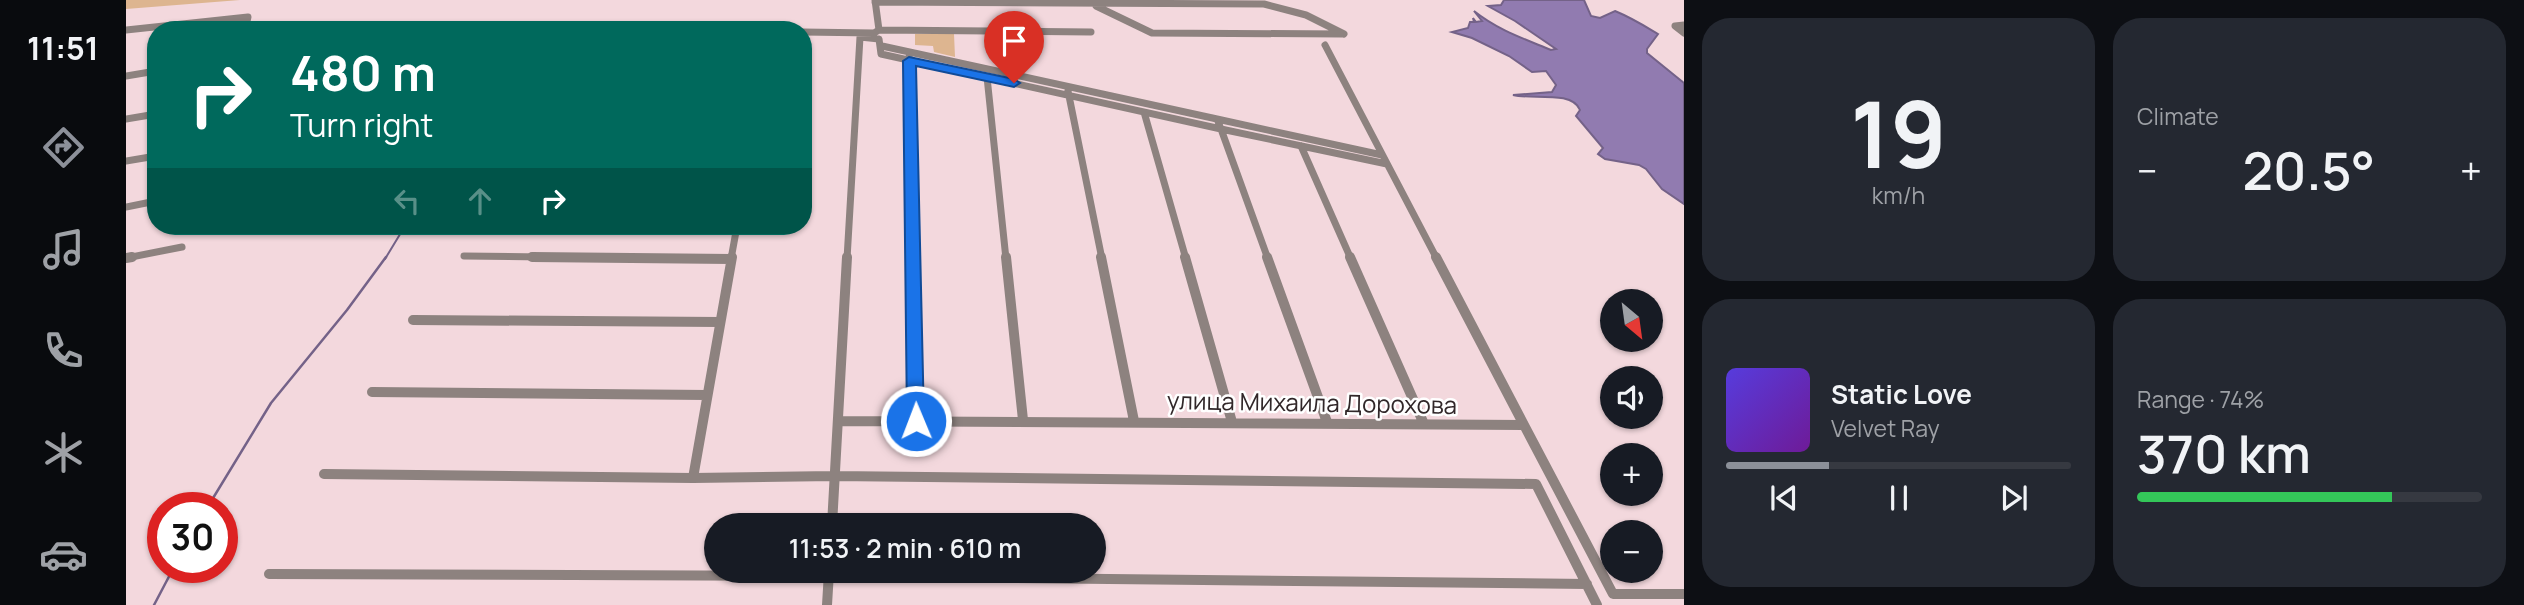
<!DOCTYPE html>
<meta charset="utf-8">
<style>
body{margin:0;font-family:Manrope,sans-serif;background:#242831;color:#f1f3f6;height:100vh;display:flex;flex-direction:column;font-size:26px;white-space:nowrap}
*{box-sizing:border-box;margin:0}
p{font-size:23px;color:#9ea1a6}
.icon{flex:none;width:38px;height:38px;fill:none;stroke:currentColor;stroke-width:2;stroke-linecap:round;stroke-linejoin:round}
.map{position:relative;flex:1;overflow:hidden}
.side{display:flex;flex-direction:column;gap:18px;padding:18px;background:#0d0f14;width:840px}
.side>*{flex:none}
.guide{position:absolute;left:21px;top:21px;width:665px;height:214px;border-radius:28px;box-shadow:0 2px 5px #0004;background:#00695c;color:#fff;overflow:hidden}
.needle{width:46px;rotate:151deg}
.fabs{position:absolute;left:1474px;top:289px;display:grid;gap:14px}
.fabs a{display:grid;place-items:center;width:63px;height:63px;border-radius:50%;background:#171b24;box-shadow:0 2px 5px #0004;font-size:35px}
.speed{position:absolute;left:21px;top:492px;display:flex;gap:14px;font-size:35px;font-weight:700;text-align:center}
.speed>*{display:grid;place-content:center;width:91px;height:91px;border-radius:50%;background:#171b24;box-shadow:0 2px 5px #0004;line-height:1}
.speed .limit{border:10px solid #d22;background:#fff;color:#111}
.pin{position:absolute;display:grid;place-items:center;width:60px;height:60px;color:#fff;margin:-72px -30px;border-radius:50% 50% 50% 0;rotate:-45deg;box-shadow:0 0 7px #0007}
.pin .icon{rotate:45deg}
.me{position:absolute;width:77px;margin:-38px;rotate:359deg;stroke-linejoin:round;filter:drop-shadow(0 0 5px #0008)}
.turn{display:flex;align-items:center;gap:24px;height:147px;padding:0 28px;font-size:32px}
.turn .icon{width:91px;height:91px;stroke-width:2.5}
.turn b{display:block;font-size:49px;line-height:60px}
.lanes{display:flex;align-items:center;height:66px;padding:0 28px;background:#0003;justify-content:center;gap:35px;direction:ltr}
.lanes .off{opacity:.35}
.big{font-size:52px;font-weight:600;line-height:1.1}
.side .card{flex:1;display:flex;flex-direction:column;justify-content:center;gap:10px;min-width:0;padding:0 24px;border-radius:28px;background:#242831}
.side .dial{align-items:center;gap:0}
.dial b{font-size:91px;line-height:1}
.song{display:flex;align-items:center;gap:21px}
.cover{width:84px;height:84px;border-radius:10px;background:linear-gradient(135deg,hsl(250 70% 55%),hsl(280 70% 35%))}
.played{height:7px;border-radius:4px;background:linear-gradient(90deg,#8c9099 30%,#363941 30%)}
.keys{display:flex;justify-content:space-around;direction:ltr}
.heat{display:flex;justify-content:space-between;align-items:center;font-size:38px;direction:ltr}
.charge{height:10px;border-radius:5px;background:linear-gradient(90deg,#34c759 74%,#363941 0)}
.side .tiles{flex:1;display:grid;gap:18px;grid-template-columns:repeat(2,1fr)}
.trip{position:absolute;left:578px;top:513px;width:402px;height:70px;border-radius:35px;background:#171b24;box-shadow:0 2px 5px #0004;font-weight:600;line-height:70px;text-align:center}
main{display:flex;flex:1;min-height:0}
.tabs{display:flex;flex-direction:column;width:126px;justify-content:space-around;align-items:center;background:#090b0e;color:#9ea1a6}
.tabs .icon{width:49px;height:49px}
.tabs .selected{color:#8c9099}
.tabs b{font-size:32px;color:#f1f3f6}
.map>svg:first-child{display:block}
.green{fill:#ddb590}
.water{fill:#917bb0;stroke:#746288;stroke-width:2}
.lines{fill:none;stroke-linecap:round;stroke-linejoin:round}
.stream-far1{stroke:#746288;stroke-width:2}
.stream{stroke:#746288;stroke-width:2.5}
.minor-far1{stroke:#8d827f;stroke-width:7}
.minor{stroke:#8d827f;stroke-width:10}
.route{fill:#1a73e8;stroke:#114b97;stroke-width:2}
.labels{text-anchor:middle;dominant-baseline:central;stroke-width:5;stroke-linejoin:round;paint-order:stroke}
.street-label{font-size:24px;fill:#312729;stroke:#fff}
</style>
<main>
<nav class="tabs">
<b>11:51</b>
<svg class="icon selected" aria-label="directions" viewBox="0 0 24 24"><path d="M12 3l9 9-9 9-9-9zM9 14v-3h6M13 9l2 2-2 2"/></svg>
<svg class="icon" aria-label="music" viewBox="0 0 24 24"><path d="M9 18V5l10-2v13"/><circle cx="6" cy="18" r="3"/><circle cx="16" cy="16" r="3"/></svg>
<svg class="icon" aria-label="phone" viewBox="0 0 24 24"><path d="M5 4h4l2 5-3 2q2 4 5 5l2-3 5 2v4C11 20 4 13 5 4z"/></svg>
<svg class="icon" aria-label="climate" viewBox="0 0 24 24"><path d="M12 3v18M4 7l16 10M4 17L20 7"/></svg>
<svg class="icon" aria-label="car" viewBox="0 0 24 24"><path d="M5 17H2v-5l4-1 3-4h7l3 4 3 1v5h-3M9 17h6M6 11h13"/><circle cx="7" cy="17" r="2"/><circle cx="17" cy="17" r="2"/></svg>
</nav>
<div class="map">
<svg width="1558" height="605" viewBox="0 0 1558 605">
<rect width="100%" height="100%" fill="#f3d8dd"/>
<path class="green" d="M0 0H114L0 9Z
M789 34H828L829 57 808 52 807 46 789 45Z"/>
<path class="water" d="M1378 0H1458L1465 16 1474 18 1489 11C1506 18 1517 25 1532 34L1521 49V53L1558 83V204L1536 189 1520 169 1513 165 1479 159 1472 154 1477 148 1450 116 1454 110C1446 90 1406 100 1387 95L1426 92 1430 85 1420 71 1406 72 1383 56 1346 38 1326 32 1342 28 1344 22H1348L1347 18 1350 22 1356 21 1348 11C1372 30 1396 38 1425 50L1430 49 1389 21 1362 6 1375 5Z"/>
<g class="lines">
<path class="stream-far1" d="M259 259 279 226"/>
<path class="stream" d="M81 508 145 403 221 310 260 257
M28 605 48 567"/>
<path class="minor-far1" d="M749 2 1138 4 1180 15 1218 34
M970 6 1026 33 1216 34
M1558 25 1549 26 1558 33
M182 29 388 30
M0 30 122 17 119 30
M753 30 965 32
M677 32 748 33 753 30 749 0
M1199 45 1311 259
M783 57 787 259
M0 76 30 71
M861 77 880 259
M942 91 976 259
M1018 112 1060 259
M0 119 30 114
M1091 119 1256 155
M1095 129 1142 259
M1095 129 1261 164
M1175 146 1225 259
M0 161 30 156
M0 207 30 201
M338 256 562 259
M0 258 56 247
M605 259 611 226
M721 259 734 37 753 39 755 54 1095 129 1091 119 756 46"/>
<path class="minor" d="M406 257 605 259
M787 257 790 421
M880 257 897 420
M975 257 1008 421
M1059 257 1106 422
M1141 257 1201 422
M1224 257 1298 424
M1310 257 1398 425
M0 258 6 257
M287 320 594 322
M246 392 581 395
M712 421 1398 425 1487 594H1558
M198 474 567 478 708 476 1410 484 1471 605
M567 478 606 257
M706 525 721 257
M143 574 703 576 1461 584
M701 605 703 572"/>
</g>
<path class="route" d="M783 57 888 79 894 83 888 87 790 66 798 421 796 426 790 429 783 426 781 421 777 61Z"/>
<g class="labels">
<g class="street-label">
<text transform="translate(1186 402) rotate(1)">улица Михаила Дорохова</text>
</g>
</g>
</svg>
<div class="fabs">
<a><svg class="needle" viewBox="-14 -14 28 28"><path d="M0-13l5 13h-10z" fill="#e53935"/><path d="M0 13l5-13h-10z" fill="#9ea1a6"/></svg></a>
<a><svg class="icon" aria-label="sound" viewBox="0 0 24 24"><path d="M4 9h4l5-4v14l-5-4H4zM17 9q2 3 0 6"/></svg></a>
<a>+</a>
<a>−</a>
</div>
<div class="speed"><div class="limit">30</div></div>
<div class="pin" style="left:888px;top:83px;background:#d93025"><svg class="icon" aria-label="arrive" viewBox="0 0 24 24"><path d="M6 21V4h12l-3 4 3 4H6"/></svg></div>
<svg class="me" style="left:790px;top:421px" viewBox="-20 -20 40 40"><circle r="17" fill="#1a73e8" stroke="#fff" stroke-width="3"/><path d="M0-11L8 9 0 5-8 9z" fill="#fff"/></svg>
<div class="trip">11:53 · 2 min · 610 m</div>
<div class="guide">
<div class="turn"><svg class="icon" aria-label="right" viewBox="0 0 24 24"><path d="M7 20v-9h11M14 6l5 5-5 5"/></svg><div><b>480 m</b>Turn right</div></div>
<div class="lanes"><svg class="icon off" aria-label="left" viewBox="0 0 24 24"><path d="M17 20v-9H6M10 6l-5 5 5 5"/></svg><svg class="icon off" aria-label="ahead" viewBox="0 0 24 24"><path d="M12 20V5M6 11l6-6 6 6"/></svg><svg class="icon" aria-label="right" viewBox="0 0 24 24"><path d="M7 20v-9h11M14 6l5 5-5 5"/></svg></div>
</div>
</div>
<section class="side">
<div class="tiles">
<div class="card dial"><b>19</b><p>km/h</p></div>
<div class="card"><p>Climate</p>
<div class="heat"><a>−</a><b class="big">20.5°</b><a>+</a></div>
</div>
<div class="card">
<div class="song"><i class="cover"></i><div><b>Static Love</b><p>Velvet Ray</p></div></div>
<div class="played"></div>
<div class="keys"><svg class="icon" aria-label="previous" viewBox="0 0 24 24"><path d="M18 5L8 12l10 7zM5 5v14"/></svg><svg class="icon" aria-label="pause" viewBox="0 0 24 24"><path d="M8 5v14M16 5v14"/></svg><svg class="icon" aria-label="next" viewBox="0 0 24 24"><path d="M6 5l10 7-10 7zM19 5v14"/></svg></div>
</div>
<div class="card"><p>Range · 74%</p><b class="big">370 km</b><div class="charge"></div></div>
</div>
</section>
</main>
